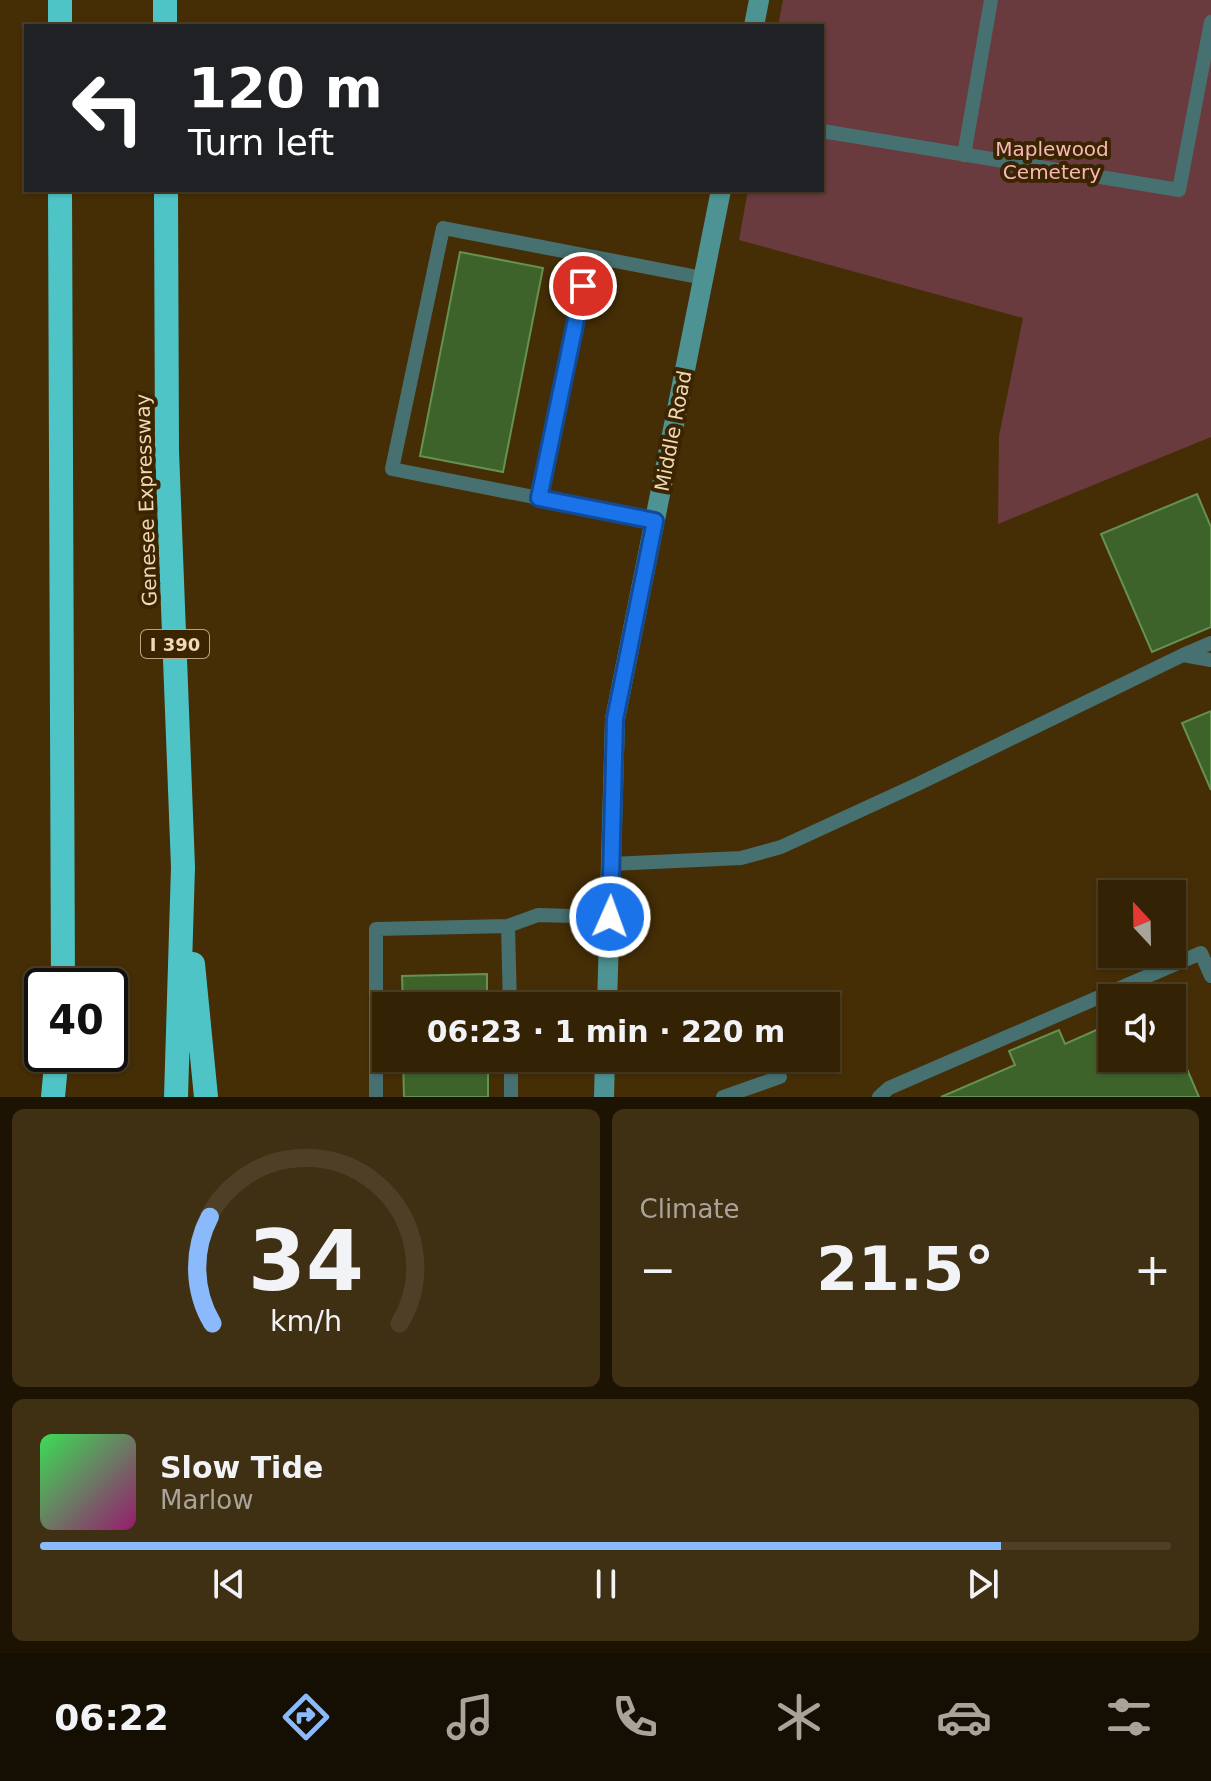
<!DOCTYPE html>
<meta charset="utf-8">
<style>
body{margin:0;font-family:"DejaVu Sans",sans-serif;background:#3f2f13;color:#f1f3f6;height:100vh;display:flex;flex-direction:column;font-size:30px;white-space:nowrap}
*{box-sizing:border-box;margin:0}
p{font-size:26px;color:#a9a49a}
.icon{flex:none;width:44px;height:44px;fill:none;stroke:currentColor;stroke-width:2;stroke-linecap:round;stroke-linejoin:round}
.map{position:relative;height:1097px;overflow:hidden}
.sheet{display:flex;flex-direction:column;gap:12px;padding:12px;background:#1d1302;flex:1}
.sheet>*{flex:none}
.top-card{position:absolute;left:24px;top:24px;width:800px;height:168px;border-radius:0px;box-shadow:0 2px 6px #0004,0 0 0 2px #4e3f26;background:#202124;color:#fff;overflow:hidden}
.needle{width:52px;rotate:338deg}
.controls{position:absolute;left:1098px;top:880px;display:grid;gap:16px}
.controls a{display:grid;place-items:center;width:88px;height:88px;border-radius:0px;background:#342204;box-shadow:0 2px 6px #0004,0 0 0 2px #4e3f26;font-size:40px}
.speed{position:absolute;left:24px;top:968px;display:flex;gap:16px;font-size:40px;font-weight:700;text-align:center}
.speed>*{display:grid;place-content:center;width:104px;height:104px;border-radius:50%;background:#342204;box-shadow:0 2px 6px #0004,0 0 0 2px #4e3f26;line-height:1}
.speed .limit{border:4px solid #111;border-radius:12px;background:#fff;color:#111}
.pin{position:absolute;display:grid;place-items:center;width:68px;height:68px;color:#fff;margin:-34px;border:4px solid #fff;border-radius:50%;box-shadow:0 2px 8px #0007}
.me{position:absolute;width:88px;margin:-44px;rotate:2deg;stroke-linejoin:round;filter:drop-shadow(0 0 6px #0008)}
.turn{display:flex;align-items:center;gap:28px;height:168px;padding:0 32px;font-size:36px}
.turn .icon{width:104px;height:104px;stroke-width:2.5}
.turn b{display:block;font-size:56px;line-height:68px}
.big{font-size:60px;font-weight:700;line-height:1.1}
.sheet .widget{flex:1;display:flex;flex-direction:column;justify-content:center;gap:12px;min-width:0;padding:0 28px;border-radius:12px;background:#3f2f13}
.sheet .dial{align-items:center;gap:0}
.dial svg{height:208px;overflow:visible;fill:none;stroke:#4e3f26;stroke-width:7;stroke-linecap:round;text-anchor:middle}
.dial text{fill:#f1f3f6;stroke:none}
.song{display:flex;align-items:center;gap:24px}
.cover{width:96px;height:96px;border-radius:12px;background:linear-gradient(135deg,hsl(130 70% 55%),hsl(320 70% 35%))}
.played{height:8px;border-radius:4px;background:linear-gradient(90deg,#8abafc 85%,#4e3f26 85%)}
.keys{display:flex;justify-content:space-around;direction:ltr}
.heat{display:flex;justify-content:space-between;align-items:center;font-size:44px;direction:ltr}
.sheet .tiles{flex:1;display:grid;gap:12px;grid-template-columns:1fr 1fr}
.widget:last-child{grid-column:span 2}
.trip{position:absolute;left:372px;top:992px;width:468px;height:80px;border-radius:0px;background:#342204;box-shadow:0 2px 6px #0004,0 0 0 2px #4e3f26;font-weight:700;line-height:80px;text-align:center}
.tabs{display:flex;height:128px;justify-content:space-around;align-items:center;background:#150e02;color:#a9a49a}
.tabs .icon{width:56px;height:56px}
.tabs .current{color:#8abafc}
.tabs b{font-size:36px;color:#f1f3f6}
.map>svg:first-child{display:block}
.green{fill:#693b3e}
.building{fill:#3d632a;stroke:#659151;stroke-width:2}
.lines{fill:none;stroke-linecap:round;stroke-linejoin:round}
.lane{stroke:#477171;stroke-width:14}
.secondary{stroke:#4d9393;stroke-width:20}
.highway{stroke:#4fc4c6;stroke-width:24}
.route-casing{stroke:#114b97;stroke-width:20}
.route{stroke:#1a73e8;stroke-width:14}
.labels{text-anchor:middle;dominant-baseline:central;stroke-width:8;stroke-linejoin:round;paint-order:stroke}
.shield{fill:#3b2400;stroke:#baa380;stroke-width:2}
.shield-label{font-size:18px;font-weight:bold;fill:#f1d9b7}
.park-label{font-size:20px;fill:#f7b7b9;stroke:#3b2400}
.street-label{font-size:20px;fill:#f1d9b7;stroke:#3b2400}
</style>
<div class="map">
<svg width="1211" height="1097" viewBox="0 0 1211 1097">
<rect width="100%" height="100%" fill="#452e06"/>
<path class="green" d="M783 0H1211V437L998 524 999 436 1023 318 739 240 748 190H822V26H778Z"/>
<path class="building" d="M460 252 543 268 503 472 420 456Z
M1197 494 1211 527V627L1152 652 1101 534Z
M1211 711V790L1182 723Z
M487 974V1006H403L402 976Z
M1112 1023V1058H1172V1034L1199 1097H941L1015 1065 1009 1051 1059 1030 1065 1044Z
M403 1058H488V1097H404Z"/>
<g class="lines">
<path class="lane" d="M822 131 1179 190 1211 22
M964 155 991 0
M539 498 392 469 443 228 589 256
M655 521 539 498 589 256 703 278
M1183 655 1211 643
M611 864 741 858 781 847 918 784 1183 655 1211 660
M508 926 510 1006
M511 1058V1097
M376 1097V929L508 926 538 915 610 917
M723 1097 780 1077
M879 1097 889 1088 1201 953 1211 976"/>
<path class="secondary" d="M754 26 759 0
M607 1006 615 719 721 190
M604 1097 605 1058"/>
<path class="highway" d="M60 0V26
M165 0V26
M60 190 63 986
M166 190 167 451 183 867 176 1097
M193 964 206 1097
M53 1097 57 1054"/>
</g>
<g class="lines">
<g class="route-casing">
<path id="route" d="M583 286 539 498 655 521 615 719 610 917"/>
</g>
<use href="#route" class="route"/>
</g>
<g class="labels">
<rect class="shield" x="141" y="630" width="68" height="28" rx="6"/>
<g class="shield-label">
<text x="175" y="644">I 390</text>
</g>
<g class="park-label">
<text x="1052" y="149">Maplewood<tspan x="1052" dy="23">Cemetery</tspan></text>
</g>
<g class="street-label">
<text transform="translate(673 431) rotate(-79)">Middle Road</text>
<text transform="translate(146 500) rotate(-92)">Genesee Expressway</text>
</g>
</g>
</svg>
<div class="controls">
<a><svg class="needle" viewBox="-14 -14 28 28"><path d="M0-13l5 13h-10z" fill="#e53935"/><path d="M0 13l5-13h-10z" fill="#a9a49a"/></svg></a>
<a><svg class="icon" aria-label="sound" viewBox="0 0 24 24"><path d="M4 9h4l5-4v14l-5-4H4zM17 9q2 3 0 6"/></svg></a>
</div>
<div class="speed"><div class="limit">40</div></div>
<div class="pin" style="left:583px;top:286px;background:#d93025"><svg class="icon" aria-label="arrive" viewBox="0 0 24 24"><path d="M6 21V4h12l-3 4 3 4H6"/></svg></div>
<svg class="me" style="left:610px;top:917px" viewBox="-20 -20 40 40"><circle r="17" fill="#1a73e8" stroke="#fff" stroke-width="3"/><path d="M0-11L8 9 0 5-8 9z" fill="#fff"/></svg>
<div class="trip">06:23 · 1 min · 220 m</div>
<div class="top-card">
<div class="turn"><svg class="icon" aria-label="left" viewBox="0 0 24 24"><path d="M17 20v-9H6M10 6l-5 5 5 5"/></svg><div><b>120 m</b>Turn left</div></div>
</div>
</div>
<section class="sheet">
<div class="tiles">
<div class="widget dial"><svg viewBox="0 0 100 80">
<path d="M14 69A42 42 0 1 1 86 69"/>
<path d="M14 69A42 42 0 0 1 13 28" stroke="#8abafc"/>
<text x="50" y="56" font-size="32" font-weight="700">34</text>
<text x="50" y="72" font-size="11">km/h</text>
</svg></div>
<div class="widget"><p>Climate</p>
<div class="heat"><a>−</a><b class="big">21.5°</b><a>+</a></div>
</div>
<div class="widget">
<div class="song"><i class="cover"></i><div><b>Slow Tide</b><p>Marlow</p></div></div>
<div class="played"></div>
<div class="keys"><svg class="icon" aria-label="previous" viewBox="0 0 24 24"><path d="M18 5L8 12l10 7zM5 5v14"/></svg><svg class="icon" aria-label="pause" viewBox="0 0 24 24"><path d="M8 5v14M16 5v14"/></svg><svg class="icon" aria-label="next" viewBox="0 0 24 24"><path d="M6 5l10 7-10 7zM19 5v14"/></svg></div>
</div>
</div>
</section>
<nav class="tabs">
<b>06:22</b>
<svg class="icon current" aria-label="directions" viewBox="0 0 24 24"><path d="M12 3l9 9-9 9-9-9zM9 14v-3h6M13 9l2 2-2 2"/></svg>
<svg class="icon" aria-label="music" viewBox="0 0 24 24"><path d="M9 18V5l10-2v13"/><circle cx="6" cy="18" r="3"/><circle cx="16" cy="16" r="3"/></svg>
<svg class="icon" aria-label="phone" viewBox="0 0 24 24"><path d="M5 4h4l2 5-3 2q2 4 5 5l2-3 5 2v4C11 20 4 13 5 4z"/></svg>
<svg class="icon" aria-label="climate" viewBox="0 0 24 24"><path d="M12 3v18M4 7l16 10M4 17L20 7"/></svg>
<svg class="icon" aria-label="car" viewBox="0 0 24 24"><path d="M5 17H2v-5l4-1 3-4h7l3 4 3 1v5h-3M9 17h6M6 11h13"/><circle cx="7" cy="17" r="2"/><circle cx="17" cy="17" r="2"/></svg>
<svg class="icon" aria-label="filters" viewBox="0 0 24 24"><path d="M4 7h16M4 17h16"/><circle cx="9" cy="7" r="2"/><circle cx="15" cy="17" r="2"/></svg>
</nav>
